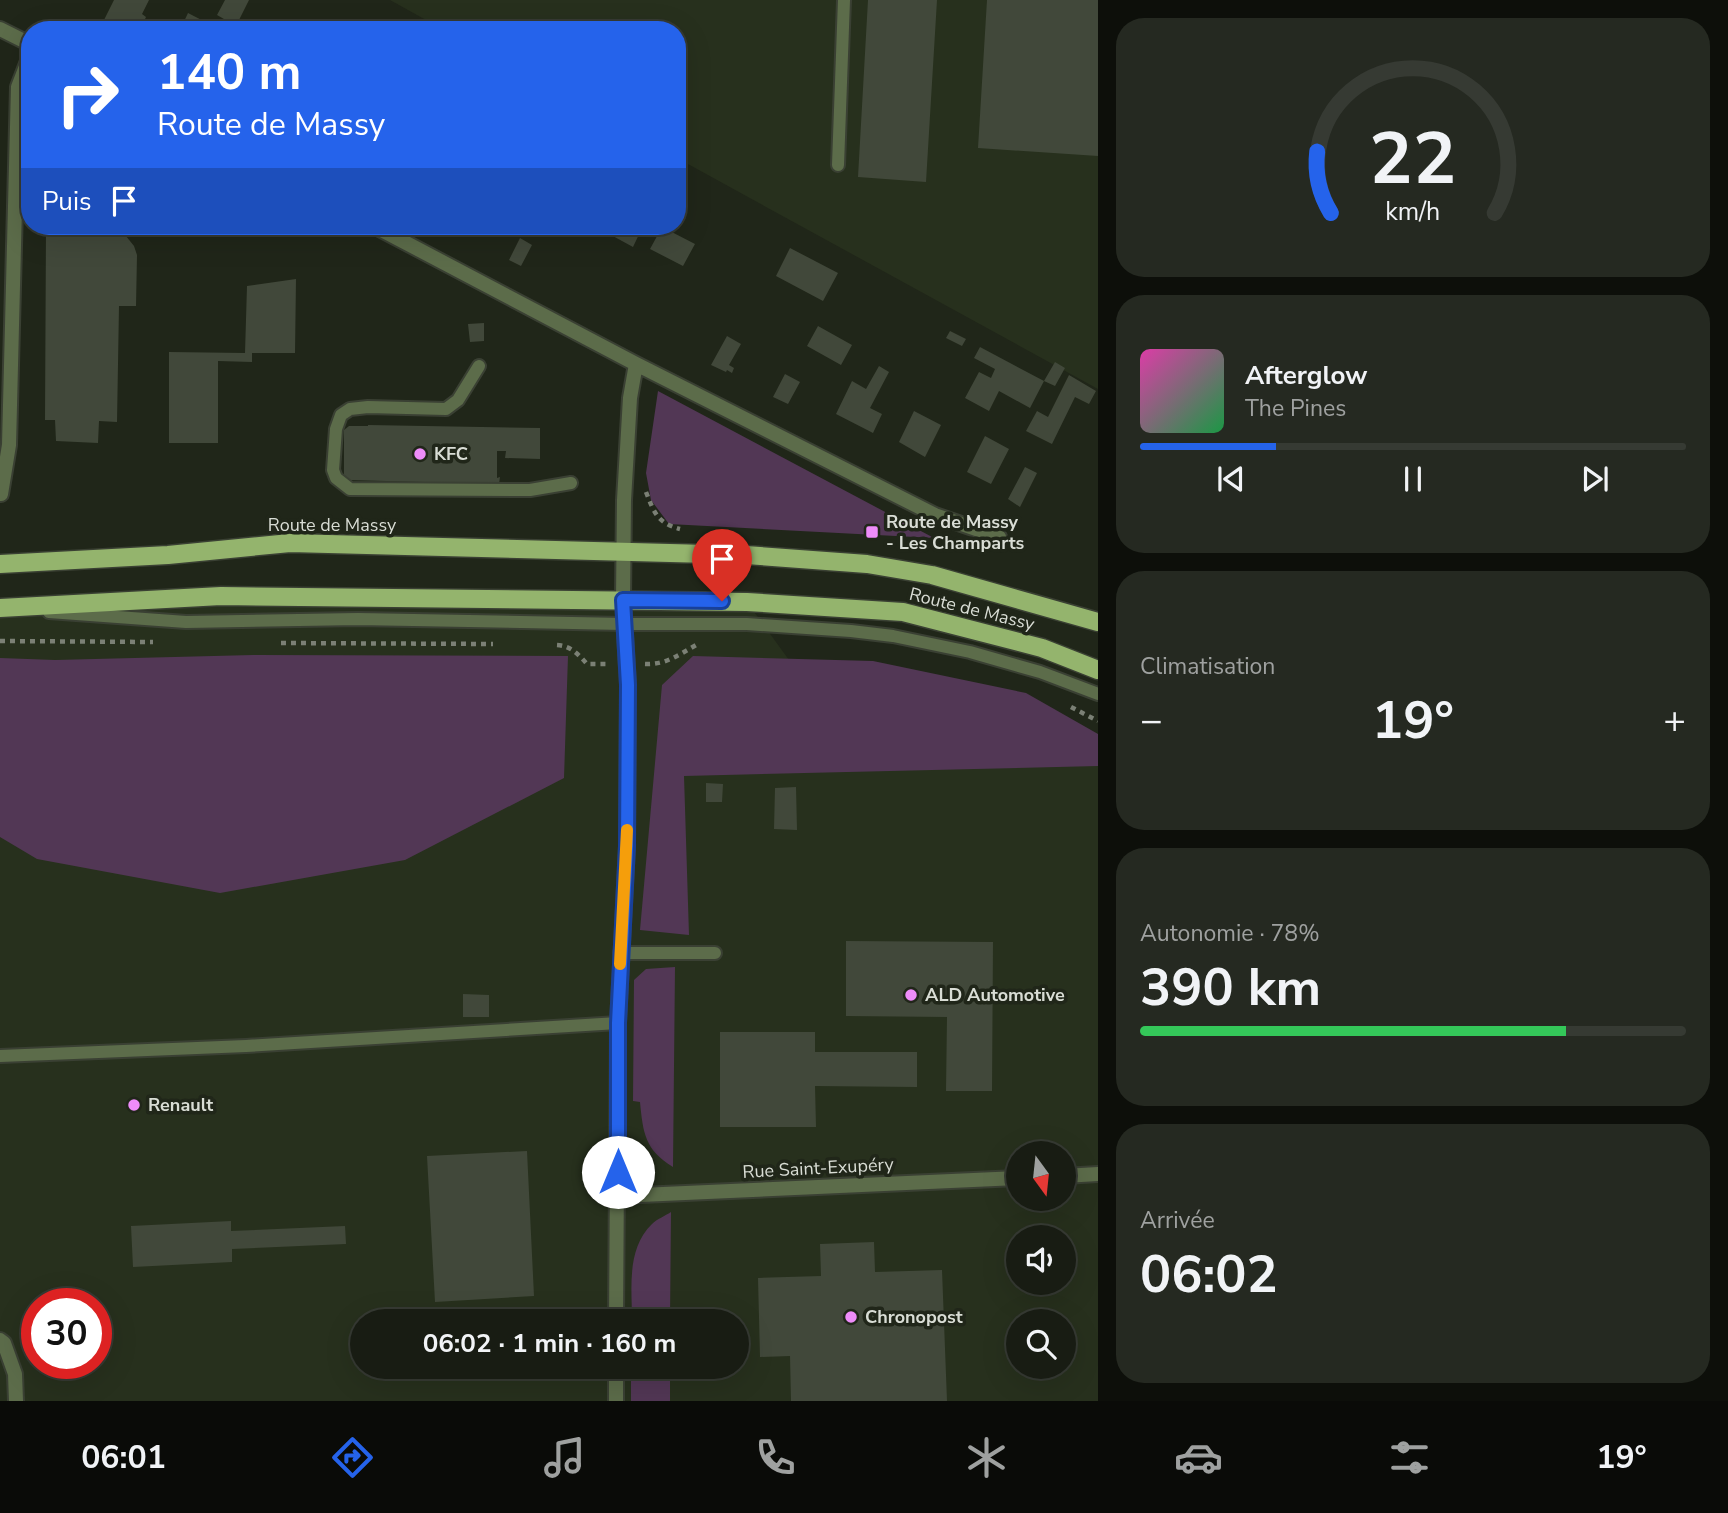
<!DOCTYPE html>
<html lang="fr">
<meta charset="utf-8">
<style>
body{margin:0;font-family:"Nunito Sans",sans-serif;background:#252921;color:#f1f3f6;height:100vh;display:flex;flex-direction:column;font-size:26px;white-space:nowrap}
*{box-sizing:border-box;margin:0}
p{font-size:23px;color:#9fa1a0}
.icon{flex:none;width:38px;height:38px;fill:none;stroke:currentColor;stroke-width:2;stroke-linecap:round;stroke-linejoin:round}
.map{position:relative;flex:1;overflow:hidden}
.drawer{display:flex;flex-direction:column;gap:18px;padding:18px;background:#0d0f0a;width:630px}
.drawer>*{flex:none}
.top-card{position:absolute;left:21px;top:21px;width:665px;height:214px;border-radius:28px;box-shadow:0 7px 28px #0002,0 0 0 2px #363a33;background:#2563eb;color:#fff;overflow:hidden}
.needle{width:46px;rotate:165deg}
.tools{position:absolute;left:1006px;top:1141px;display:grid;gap:14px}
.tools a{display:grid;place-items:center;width:70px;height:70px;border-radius:50%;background:#181c13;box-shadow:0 7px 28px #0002,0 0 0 2px #363a33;font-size:35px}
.speed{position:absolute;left:21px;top:1288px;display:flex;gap:14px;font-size:35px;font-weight:700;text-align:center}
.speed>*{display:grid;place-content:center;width:91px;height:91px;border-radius:50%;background:#181c13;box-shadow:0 7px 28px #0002,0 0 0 2px #363a33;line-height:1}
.speed .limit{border:10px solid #d22;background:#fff;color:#111}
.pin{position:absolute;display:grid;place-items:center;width:60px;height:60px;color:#fff;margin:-72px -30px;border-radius:50% 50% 50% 0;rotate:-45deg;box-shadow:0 0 7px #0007}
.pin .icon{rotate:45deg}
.me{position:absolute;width:77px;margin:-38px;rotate:0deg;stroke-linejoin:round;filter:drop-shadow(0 0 5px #0008)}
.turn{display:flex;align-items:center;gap:24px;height:147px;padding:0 21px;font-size:32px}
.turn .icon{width:91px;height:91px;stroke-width:2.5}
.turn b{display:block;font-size:49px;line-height:60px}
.then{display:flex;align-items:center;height:66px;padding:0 21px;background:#0003;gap:14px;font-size:26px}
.big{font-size:52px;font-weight:700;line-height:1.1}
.drawer .widget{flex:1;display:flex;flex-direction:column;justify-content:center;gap:10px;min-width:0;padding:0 24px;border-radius:28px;background:#252921}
.drawer .dial{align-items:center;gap:0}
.dial svg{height:182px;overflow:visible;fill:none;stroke:#363a33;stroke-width:7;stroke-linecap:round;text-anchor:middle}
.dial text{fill:#f1f3f6;stroke:none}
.song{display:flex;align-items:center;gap:21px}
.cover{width:84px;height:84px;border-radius:10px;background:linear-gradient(135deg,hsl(320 70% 55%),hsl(140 70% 35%))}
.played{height:7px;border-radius:4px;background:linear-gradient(90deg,#2563eb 25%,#363a33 25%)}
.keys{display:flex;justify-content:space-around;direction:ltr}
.heat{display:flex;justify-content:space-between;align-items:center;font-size:38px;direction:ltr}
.charge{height:10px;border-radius:5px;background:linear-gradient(90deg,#34c759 78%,#363a33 0)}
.trip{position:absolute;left:350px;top:1309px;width:399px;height:70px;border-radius:35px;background:#181c13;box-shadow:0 7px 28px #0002,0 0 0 2px #363a33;font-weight:700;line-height:70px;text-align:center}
.tabs{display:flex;height:112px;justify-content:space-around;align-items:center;background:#0a0b08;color:#9fa1a0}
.tabs .icon{width:49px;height:49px}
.tabs .current{color:#2563eb}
.tabs b{font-size:32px;color:#f1f3f6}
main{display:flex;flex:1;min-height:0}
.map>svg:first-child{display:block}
.built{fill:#27301d;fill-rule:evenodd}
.green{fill:#523755}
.building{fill:#41483a}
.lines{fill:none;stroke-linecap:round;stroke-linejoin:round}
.service-casing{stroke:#3a4033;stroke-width:16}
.minor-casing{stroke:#3a4033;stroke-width:18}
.primary-casing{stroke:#3a4033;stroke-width:21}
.path{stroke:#7b8075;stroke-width:4.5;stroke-dasharray:5 5;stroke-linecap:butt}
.service{stroke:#5c6c4a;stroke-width:12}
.minor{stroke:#5c6c4a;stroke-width:14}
.primary{stroke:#94b46d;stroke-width:18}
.route-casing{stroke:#184099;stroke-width:18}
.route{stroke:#2563eb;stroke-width:12}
.slow{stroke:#f59e0b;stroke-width:12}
.poi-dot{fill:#ee8cf9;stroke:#202619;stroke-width:2.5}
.labels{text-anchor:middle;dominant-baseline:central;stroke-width:7;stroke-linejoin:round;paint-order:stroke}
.poi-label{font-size:18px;font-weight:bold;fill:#d9ddd5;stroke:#202619;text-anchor:start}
.street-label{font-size:18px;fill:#d9ddd5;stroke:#202619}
</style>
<main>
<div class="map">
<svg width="1098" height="1401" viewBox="0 0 1098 1401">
<rect width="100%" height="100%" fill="#202619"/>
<path class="built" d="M390 0H1098V389L677 158V30H444Z
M222 596 747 602 837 726 1098 744V1401H0V608ZM1018 1153H1064V1199H1018ZM1018 1237H1064V1283H1018ZM37 1304H96V1363H37ZM362 1321H737V1367H362ZM1018 1321H1064V1367H1018Z"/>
<path class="green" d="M658 391 934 538 669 524 651 500 646 473Z
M253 655 568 656 564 778 405 860 220 893 37 859 0 837V658L55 660Z
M693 656 873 661 1026 693 1098 734V766L684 776 689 935 640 930 662 685Z
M675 967 673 1167C645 1150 643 1133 640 1102L633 1101 634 980 646 969Z
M671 1212 670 1321H632C632 1289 626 1249 652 1224 657 1219 665 1216 671 1212Z
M631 1367H670V1401H631Z"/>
<path class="building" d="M114 0H149L142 14 146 17 140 30H99Z
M225 0H249L236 26 217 15Z
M868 0H937L926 182 858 177Z
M987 0H1098V156L978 148Z
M188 13 221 30H180Z
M46 226H79V230L122 231 134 246 137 255 136 306H119L117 422 99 421 98 443 56 441 55 420H45Z
M601 226H643L633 247 600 229Z
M662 227 695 244 683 266 650 249Z
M520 238 532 245 521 266 509 260Z
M790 248 838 273 823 301 776 276Z
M296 279 295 353H252V362L218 361V443H169V352L245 353 247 286Z
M484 323V341L470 342 468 324Z
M818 326 852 345 841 365 807 346Z
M950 331 966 339 962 346 946 338Z
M727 336 741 344 729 365 734 368 732 373 727 370 726 372 711 365Z
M980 347 1044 381 1030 408 999 391 989 411 965 398 979 372 991 378 995 369 974 358Z
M1055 362 1065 368 1055 386 1044 381Z
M879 366 889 372 870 408 882 414 873 433 836 414 852 381 866 389Z
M785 374 800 382 788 404 773 397Z
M1069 375 1096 391 1089 404 1075 397 1052 444 1026 431 1037 411 1048 417Z
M914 411 941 425 925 457 899 442Z
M368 425 540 428V459L505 458 506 451H497V478L500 477 499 484 348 480 344 475V430L349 426H368Z
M985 436 1009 449 991 484 967 472Z
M1025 467 1037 473 1020 507 1008 499Z
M706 783 723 784 722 802H706Z
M796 787 797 830 774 829 775 788Z
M846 941 993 942 992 1091H946L947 1017 846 1016Z
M463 994 489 995V1017H463Z
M720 1032H815V1052H917V1087L815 1086 816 1127H720Z
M527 1151 534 1296 435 1302 427 1156Z
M231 1221V1231L345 1226 346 1244 232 1249V1262L133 1267 131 1226Z
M874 1242 875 1272 942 1270 947 1401H791L790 1356 760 1357 758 1278 821 1276 820 1244Z"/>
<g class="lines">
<g class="service-casing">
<path id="service" d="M838 165 844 0
M479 366 458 400 446 409 368 407 350 409 341 415 336 429 333 470 336 478 350 489 530 490 571 483
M49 612 186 622 358 619 624 624H747L851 631 893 636 970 652 1040 672 1098 694
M620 953H715
M0 1056 246 1046 618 1023"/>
</g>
<g class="minor-casing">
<path id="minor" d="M0 29 30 44
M374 226 636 364 935 515 999 537
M1 494 9 445 18 87 30 56
M1064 1176 1098 1174
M618 1196 1018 1178
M616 1321 618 1023 627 846 628 685 623 600 624 500 630 398 636 364
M0 1340 4 1343 15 1374 16 1401
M616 1401V1367"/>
</g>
<g class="primary-casing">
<path id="primary" d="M0 564 168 555 290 543 746 555 867 564 932 575 1098 622
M0 608 221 596 747 602 903 612 1042 648 1098 670"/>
</g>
<path class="path" d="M646 492C654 512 657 523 680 529
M0 641 153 642
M281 643 493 644
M557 645C571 646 578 654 587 664H608
M645 664C666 665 680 654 698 644
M1071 707 1098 721"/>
<use href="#service" class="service"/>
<use href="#minor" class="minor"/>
<use href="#primary" class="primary"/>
</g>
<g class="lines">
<g class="route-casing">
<path id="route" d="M618 1172V1023L627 846 628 685 623 600 722 601"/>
</g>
<use href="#route" class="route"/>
<path class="slow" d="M620 964 627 830"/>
</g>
<g class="poi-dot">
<circle cx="420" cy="454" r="7"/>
<rect x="865" y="525" width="14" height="14" rx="3.5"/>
<circle cx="911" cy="995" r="7"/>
<circle cx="134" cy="1105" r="7"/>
<circle cx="851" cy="1317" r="7"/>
</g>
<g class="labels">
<g class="poi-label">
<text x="434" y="454">KFC</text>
<text x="886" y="522">Route de Massy<tspan x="886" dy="21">- Les Champarts</tspan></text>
<text x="925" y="995">ALD Automotive</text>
<text x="148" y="1105">Renault</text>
<text x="865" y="1317">Chronopost</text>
</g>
<g class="street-label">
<text x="332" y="525">Route de Massy</text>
<text transform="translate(972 609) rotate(14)">Route de Massy</text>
<text transform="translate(818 1168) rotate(-3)">Rue Saint-Exupéry</text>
</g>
</g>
</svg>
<div class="tools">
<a><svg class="needle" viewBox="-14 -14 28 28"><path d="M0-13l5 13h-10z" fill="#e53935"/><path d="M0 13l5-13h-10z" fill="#9fa1a0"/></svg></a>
<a><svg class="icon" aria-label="sound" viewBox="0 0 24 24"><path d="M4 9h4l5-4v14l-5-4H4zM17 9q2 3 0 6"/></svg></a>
<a><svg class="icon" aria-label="search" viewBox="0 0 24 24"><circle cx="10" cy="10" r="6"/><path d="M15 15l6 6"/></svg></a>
</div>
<div class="speed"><div class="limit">30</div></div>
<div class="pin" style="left:722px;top:601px;background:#d93025"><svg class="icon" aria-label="arrive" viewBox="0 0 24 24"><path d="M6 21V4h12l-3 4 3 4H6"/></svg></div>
<svg class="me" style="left:618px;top:1172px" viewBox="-20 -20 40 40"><circle r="19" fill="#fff"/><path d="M0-13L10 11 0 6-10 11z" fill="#2563eb"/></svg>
<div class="trip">06:02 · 1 min · 160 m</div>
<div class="top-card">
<div class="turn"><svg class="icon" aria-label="right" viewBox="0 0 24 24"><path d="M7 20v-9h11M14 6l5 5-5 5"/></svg><div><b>140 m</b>Route de Massy</div></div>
<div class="then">Puis<svg class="icon" aria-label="arrive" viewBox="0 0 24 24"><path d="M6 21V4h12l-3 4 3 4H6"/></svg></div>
</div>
</div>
<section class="drawer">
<div class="widget dial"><svg viewBox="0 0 100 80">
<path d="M14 69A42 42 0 1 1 86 69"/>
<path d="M14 69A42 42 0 0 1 8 42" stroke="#2563eb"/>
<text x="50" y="56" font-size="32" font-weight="700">22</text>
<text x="50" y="72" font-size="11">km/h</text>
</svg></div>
<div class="widget">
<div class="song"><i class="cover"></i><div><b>Afterglow</b><p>The Pines</p></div></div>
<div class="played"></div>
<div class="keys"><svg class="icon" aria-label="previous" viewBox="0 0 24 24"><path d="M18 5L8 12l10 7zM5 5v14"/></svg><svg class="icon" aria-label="pause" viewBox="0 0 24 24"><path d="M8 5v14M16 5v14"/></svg><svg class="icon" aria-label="next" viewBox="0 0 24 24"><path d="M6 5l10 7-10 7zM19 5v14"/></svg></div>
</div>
<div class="widget"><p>Climatisation</p>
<div class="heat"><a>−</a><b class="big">19°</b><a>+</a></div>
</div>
<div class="widget"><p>Autonomie · 78%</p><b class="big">390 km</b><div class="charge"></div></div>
<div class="widget"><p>Arrivée</p><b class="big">06:02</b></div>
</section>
</main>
<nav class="tabs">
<b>06:01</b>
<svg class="icon current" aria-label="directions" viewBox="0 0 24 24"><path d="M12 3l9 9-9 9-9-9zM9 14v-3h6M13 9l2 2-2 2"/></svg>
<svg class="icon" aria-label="music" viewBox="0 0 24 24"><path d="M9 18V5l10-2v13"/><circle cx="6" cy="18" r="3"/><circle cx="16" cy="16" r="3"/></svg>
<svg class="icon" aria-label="phone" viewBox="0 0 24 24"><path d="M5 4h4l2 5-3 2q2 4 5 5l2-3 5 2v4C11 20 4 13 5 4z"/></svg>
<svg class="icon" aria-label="climate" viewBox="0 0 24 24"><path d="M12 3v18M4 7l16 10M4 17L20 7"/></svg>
<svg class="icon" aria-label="car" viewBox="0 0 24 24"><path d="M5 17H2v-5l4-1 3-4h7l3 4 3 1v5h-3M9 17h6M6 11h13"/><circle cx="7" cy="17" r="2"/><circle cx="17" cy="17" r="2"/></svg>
<svg class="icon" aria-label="filters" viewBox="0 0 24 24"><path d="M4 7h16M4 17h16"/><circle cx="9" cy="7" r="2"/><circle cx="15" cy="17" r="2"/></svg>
<b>19°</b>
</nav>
